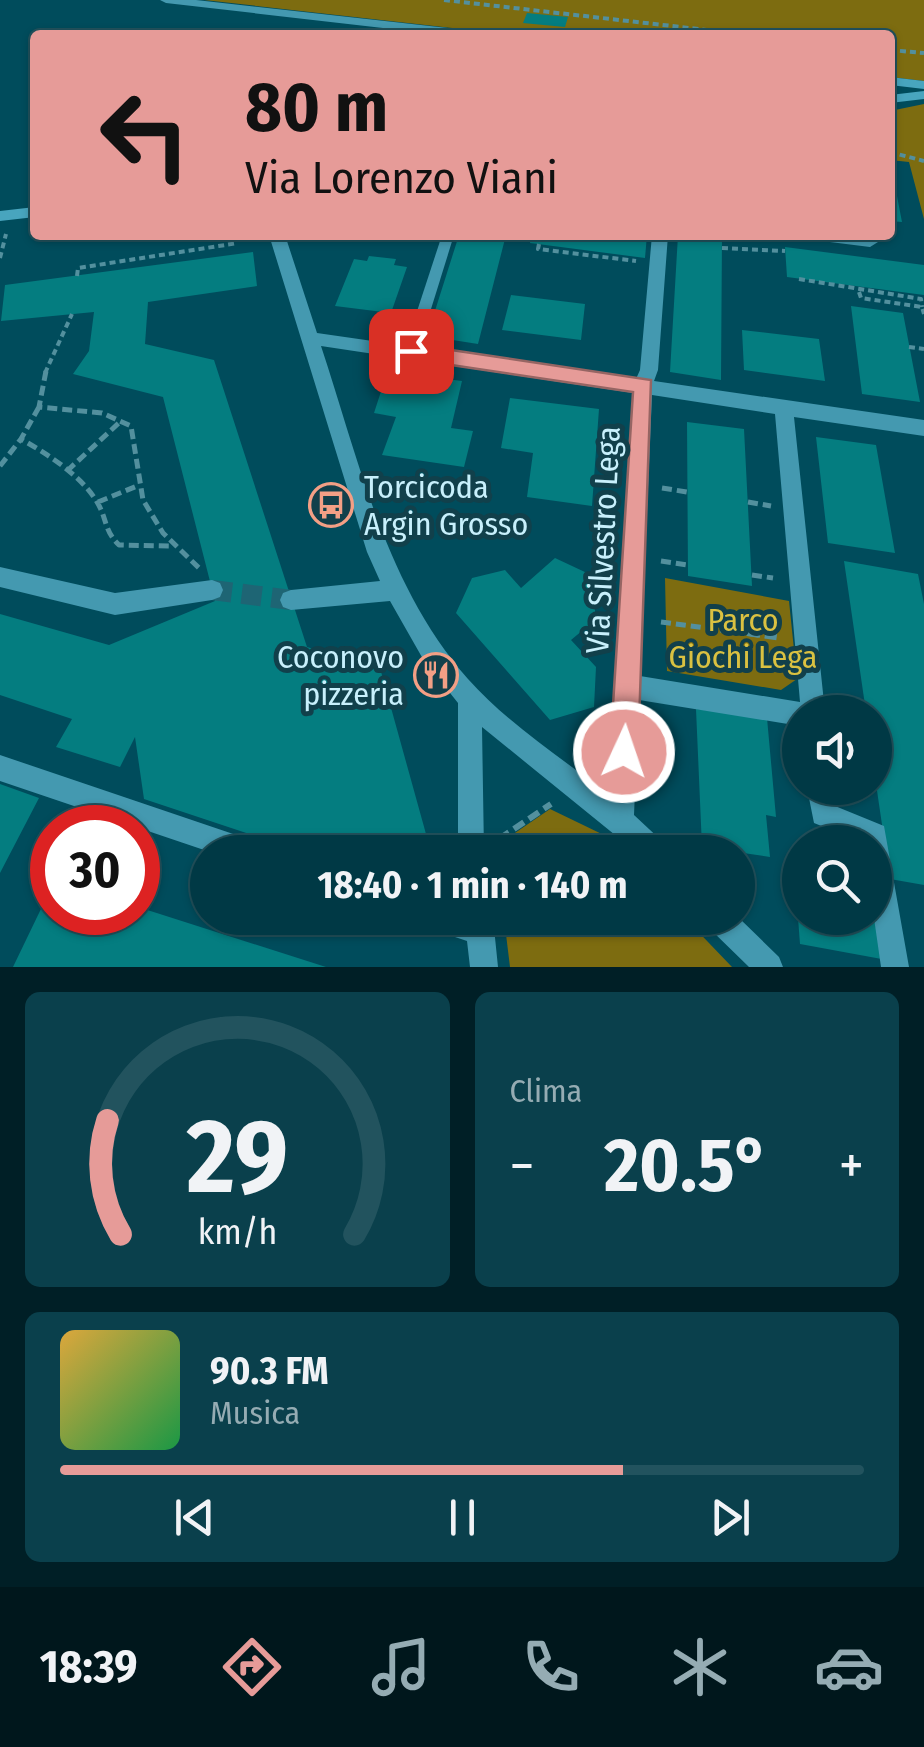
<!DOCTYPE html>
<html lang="it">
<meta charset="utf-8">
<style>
body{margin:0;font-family:"Fira Sans Condensed",sans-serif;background:#0a404c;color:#f1f3f6;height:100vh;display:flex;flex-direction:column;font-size:38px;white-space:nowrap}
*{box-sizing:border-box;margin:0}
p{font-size:32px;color:#95acb3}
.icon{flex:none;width:55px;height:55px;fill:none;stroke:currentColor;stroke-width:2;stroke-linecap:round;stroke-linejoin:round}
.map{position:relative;height:967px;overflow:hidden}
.side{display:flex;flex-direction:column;gap:25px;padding:25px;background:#001f26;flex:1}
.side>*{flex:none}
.hud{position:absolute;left:30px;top:30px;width:865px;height:210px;border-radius:10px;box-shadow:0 2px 8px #0004,0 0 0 2px #22535e;background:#e69b98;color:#111;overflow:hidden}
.tools{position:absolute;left:782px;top:695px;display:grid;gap:20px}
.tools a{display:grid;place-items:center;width:110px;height:110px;border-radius:50%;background:#003945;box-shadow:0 2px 8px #0004,0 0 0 2px #22535e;font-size:50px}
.speed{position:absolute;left:30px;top:805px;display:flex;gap:20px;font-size:50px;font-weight:700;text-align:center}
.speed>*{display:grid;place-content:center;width:130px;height:130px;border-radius:50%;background:#003945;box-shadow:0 2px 8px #0004,0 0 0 2px #22535e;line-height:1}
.speed .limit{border:15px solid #d22;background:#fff;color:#111}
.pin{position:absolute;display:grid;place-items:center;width:85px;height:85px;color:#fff;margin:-42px;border-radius:20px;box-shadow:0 5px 15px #0006}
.me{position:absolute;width:110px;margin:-55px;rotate:3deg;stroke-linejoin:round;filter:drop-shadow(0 0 8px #0008)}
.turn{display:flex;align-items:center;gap:35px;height:210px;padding:0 50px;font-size:45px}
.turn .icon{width:130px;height:130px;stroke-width:2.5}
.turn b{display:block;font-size:70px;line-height:85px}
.big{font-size:75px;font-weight:700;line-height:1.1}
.side .card{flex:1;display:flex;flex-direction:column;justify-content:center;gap:15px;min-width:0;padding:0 35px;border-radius:15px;background:#0a404c}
.side .dial{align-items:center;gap:0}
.dial svg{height:260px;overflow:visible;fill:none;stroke:#22535e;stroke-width:7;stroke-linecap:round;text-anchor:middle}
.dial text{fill:#f1f3f6;stroke:none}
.song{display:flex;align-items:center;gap:30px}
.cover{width:120px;height:120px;border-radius:15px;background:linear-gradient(135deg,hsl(40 70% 55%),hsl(140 70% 35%))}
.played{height:10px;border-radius:5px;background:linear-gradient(90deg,#e69b98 70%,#22535e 70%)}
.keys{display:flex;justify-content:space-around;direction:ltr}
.heat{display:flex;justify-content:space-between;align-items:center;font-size:55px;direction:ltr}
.side .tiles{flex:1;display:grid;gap:25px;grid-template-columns:1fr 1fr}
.card:last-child{grid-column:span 2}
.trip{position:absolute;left:190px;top:835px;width:565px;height:100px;border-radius:50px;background:#003945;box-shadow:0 2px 8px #0004,0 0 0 2px #22535e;font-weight:700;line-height:100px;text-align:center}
.menu{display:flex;height:160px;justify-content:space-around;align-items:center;background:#00171c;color:#95acb3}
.menu .icon{width:70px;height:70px}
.menu .current{color:#e69b98}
.menu b{font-size:45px;color:#f1f3f6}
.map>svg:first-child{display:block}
.green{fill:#7d6c10}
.building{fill:#047d80}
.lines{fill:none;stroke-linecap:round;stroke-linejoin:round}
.street-tunnel{stroke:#1e6574;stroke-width:20;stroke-dasharray:20 10;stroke-linecap:butt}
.path-far2{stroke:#53909e;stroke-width:4;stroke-dasharray:6 4;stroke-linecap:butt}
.path-far1{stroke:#53909e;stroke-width:5;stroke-dasharray:10 5;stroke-linecap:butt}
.path{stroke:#53909e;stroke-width:6;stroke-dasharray:12 6;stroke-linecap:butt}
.lane{fill:#4499b0;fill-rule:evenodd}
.street{fill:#4499b0;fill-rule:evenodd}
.secondary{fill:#48a5be;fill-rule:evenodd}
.route{fill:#e69b98;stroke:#966563;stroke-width:2.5}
.labels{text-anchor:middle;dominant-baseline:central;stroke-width:10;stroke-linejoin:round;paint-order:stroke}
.poi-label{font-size:32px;fill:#c8f0fc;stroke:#11404b;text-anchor:start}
.street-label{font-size:32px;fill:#c8f0fc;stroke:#11404b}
.park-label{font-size:32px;fill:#dac141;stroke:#11404b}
</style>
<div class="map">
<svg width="924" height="967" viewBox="0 0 924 967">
<rect width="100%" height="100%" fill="#004c5c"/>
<path class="green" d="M204 0H924V81L890 77V35H515Z
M924 104V219L909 162 890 160V111Z
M665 578 789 601 797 679 781 690 667 671Z
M550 809 608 837 623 852H497L496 846Z
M504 918H685L732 967H510Z"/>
<path class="building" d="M527 13 568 17 565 27 523 23Z
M890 195 897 196 902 222 890 221Z
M459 235H506L478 344 427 336Z
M531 235H647L645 258 530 243Z
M678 235H722L721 380 670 372Z
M785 247 924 265V295L787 277Z
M253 252 257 286 148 302 145 344 214 360 307 647 380 668 431 852H303L144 799 135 737 120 767 56 747 72 719 0 695V614L109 645 215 601 163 397 73 374 89 351 94 312 1 321 5 285Z
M369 256 396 259 394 265 407 267 391 313 335 306 354 259 367 261Z
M511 295 585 304 581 340 502 330Z
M851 306 903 313 920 402 862 394Z
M742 330 819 339 825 381 744 370Z
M424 376 462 381 451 428 473 431 464 467 382 455 396 417 374 413 385 379 421 383Z
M510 398 599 409 592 506 527 497 533 453 501 448Z
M687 422 744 429 752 586 688 576Z
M816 437 876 445 895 553 828 543Z
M555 558 587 573 595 598V620L571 640 596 667 594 707 550 720 456 613 472 578 505 570 521 588Z
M844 561 918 574 924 604V885L890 879 875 777V712H866Z
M696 709 767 718 776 817 766 815 770 857 702 847Z
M0 784 39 798 0 873Z
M792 849 800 850V907H797Z
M52 886V912H138V907L326 967H13Z
M798 918H875L887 960 800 944Z"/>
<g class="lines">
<path class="street-tunnel" d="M212 590 291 600"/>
<path class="path-far2" d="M444 0 751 35
M890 50 924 53
M890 152 924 161
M539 244 538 249 636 261
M722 248 785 251
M0 258 6 234
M77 276 78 268 238 243
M799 279 921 299 922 307
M859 292 861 298 922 307 924 314
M909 347 924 349
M45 373 72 314"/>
<path class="path-far1" d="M46 371 39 407 102 413 131 426 143 500 163 533 199 568
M39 407 21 439C47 454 81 475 97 502 107 518 104 531 119 545L170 546
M0 466 21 439
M67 471 121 421
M662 488 687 492
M98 502 137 486
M748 502 771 506
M661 561 688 565
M752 575 773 578
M661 622 766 636"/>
<path class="path" d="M747 633 782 638
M499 839 551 804"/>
<path class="lane" d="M442 235H454L418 351 411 356 404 351Z"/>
<path class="street" d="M160 0H196L475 31 481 35H444L166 3Z
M269 235H285L317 333 636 379 640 370 652 235H668L658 370 654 381 924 420V436L794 417 825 712H800V726L639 700 634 815 664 843 668 852H636L482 727 484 852H458V703L423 659 390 601 291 610 283 607 280 600 283 593 291 590 380 581 367 552ZM321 346 633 393 609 795C562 758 508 724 468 679 386 586 359 461 321 346ZM652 395 775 414 800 702 640 676Z
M806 235 876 238 878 242 870 247 814 240Z
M0 567 115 593 212 580 220 583 223 590 220 597 212 600 115 615 0 587Z
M0 755 248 839 257 843 261 852H210L0 781Z
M807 788H833L835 806 884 826 909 967H881L874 918 875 842H861L814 823Z
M738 917 779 957 783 967H749L709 928 705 918Z
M424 918H493L498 967H470L467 941 428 928Z"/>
<path class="secondary" d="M890 77 924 81V89L890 85Z
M924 91V99L890 103V95Z
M35 207V217L0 221V211Z"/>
</g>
<path class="route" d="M411 344 651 380 638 752 634 762 624 766 614 762 610 752 633 392 411 359 401 351Z"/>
<defs>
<g id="bus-ring" transform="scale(2.25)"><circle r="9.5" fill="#11404b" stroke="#f39f85" stroke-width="1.5"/><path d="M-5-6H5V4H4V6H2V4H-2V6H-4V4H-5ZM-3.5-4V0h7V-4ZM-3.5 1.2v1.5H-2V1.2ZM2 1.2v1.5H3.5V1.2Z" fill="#f39f85"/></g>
<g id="restaurant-ring" transform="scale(2.25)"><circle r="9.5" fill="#11404b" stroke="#f39f85" stroke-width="1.5"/><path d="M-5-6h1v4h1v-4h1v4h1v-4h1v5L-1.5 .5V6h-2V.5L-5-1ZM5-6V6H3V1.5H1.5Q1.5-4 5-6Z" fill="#f39f85"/></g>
</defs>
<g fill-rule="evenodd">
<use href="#bus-ring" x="331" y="505"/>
<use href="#restaurant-ring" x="436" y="675"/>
</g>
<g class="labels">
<g class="poi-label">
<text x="364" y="487">Torcicoda<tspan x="364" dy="37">Argin Grosso</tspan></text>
<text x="404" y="657" text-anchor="end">Coconovo<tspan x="404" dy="37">pizzeria</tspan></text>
</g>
<g class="street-label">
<text transform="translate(603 540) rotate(-87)">Via Silvestro Lega</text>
</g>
<g class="park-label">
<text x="743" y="620">Parco<tspan x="743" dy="37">Giochi Lega</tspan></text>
</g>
</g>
</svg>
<div class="tools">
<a><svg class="icon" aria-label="sound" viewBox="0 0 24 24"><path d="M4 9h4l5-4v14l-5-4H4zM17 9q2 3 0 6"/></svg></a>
<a><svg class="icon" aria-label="search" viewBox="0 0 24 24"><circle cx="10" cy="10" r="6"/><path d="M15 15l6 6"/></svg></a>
</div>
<div class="speed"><div class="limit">30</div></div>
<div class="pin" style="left:411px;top:351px;background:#d93025"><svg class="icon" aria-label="arrive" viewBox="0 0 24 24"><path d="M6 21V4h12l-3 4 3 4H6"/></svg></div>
<svg class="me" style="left:624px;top:752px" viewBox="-20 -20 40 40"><circle r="17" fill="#e69b98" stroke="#fff" stroke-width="3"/><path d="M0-11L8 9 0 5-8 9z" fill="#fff"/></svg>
<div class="trip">18:40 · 1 min · 140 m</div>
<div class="hud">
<div class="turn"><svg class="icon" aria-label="left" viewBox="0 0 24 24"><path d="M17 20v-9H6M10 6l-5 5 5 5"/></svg><div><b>80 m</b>Via Lorenzo Viani</div></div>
</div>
</div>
<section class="side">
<div class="tiles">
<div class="card dial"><svg viewBox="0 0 100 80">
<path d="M14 69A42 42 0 1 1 86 69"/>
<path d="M14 69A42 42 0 0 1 10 34" stroke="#e69b98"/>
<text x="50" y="56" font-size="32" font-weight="700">29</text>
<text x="50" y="72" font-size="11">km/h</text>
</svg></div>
<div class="card"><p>Clima</p>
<div class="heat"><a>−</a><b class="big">20.5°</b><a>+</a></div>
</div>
<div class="card">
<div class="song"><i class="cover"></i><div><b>90.3 FM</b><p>Musica</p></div></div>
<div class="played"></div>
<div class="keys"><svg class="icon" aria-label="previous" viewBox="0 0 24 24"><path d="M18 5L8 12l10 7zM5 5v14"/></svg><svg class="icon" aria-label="pause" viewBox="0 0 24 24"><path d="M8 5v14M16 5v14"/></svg><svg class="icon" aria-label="next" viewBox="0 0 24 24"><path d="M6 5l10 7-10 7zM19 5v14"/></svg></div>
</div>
</div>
</section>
<nav class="menu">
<b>18:39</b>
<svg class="icon current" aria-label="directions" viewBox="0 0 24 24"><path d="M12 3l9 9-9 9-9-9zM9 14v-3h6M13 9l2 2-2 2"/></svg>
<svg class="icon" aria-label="music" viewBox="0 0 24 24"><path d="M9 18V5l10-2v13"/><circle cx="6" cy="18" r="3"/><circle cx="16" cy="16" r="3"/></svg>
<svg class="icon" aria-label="phone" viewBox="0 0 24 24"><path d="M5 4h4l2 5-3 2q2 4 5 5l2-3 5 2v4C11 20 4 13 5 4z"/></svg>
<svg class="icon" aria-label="climate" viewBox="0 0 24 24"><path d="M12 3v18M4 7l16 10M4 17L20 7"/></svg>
<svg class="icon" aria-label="car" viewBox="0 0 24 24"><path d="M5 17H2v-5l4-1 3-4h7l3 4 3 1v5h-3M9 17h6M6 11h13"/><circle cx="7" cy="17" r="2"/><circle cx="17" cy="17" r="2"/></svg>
</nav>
